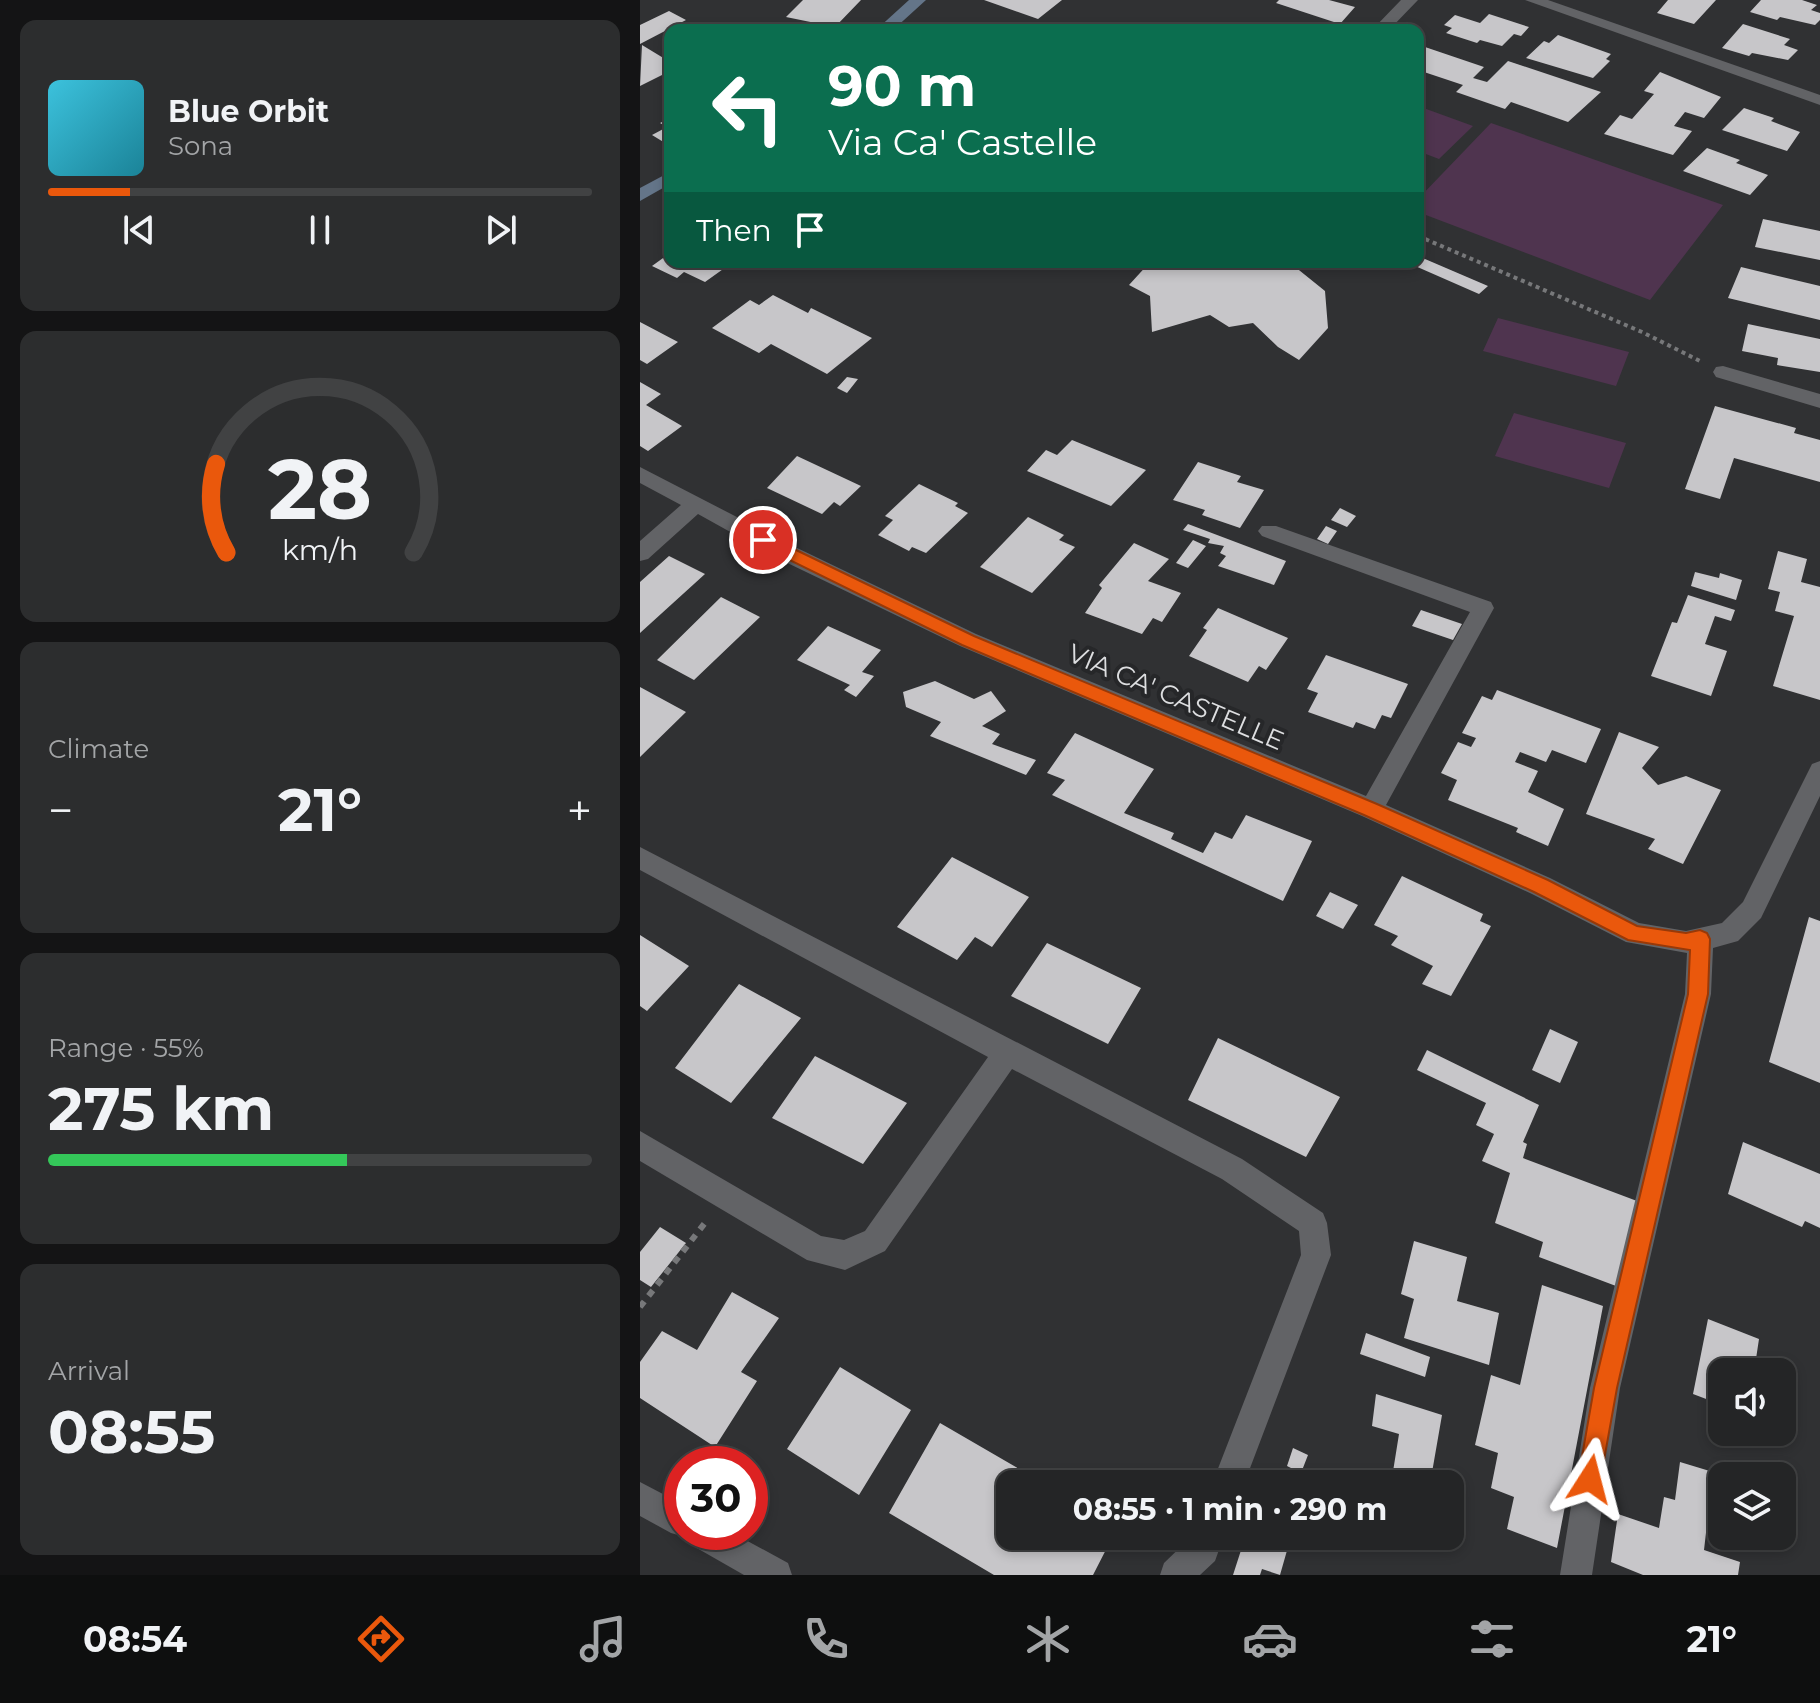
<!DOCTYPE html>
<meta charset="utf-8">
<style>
body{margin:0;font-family:Montserrat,sans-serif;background:#2c2d2e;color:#f1f3f6;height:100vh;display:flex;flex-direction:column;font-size:30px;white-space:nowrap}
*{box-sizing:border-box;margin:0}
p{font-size:26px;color:#a3a5a7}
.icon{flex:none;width:44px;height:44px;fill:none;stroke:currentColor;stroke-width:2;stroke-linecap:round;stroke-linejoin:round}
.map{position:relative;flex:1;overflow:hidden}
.panel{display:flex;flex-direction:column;gap:20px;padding:20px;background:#141415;width:640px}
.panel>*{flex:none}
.banner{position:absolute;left:24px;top:24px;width:760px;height:244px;border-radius:16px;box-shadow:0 4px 12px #0003,0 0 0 2px #414243;background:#0b6e4f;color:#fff;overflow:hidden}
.fabs{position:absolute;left:1068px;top:1358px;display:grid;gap:16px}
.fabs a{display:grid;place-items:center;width:88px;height:88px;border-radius:16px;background:#242526;box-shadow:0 4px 12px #0003,0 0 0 2px #414243;font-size:40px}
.speed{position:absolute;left:24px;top:1446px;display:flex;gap:16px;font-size:40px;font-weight:700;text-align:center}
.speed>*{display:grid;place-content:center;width:104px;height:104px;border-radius:50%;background:#242526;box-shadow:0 4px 12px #0003,0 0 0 2px #414243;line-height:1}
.speed .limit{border:12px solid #d22;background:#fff;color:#111}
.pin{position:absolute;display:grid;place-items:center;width:68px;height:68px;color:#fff;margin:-34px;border:4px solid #fff;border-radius:50%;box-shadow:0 2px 8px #0007}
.me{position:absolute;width:88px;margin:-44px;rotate:9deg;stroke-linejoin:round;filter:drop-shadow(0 0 6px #0008)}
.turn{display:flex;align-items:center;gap:28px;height:168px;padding:0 32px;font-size:36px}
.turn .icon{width:104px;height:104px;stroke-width:2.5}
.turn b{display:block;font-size:56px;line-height:68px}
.then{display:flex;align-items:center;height:76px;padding:0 32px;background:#0003;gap:16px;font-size:30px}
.big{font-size:60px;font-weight:700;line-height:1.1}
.panel .tile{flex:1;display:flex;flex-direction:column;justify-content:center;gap:12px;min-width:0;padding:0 28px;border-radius:16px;background:#2c2d2e}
.panel .dial{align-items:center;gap:0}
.dial svg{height:208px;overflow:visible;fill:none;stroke:#414243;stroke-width:7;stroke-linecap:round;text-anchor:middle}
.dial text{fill:#f1f3f6;stroke:none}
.song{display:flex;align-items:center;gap:24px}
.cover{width:96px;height:96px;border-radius:12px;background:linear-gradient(135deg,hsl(190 70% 55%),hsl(190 70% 35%))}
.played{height:8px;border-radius:4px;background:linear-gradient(90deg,#ea580c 15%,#414243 15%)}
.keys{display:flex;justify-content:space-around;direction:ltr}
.heat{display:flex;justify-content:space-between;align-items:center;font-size:44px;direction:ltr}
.charge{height:12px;border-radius:6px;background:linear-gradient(90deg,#34c759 55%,#414243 0)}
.trip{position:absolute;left:356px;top:1470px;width:468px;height:80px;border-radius:16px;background:#242526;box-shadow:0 4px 12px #0003,0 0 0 2px #414243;font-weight:700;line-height:80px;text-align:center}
.menu{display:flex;height:128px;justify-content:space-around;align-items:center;background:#0e0f0f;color:#a3a5a7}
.menu .icon{width:56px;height:56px}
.menu .current{color:#ea580c}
.menu b{font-size:36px;color:#f1f3f6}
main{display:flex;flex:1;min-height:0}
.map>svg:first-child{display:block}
.green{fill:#4f344f}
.building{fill:#c7c6c9}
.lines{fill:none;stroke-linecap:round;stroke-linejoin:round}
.path-far1{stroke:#77787a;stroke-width:4;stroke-dasharray:4 4;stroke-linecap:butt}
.path{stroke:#77787a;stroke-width:6;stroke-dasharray:7 7;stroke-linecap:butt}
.street{fill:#626366;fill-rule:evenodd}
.secondary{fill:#647589;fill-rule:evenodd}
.route{fill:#ea580c;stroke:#983908;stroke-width:2}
.labels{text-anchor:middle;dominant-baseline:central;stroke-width:8;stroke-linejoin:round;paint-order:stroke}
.street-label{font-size:26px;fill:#dddee0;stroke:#262729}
</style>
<main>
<section class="panel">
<div class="tile">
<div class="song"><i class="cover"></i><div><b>Blue Orbit</b><p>Sona</p></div></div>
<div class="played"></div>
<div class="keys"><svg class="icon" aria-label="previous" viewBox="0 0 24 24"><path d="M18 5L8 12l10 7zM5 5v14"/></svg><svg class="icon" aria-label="pause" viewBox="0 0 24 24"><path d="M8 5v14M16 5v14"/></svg><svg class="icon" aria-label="next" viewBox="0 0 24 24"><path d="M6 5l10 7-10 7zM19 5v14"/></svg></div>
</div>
<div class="tile dial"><svg viewBox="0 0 100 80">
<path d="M14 69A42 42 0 1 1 86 69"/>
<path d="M14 69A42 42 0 0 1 10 35" stroke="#ea580c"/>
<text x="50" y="56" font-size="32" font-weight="700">28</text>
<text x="50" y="72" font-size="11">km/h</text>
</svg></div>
<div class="tile"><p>Climate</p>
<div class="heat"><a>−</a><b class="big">21°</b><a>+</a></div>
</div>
<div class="tile"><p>Range · 55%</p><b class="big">275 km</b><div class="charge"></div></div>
<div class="tile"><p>Arrival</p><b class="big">08:55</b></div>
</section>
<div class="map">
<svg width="1180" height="1575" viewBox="0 0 1180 1575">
<rect width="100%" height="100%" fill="#303133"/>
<path class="green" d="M778 106 833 126 799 159 778 151Z
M851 123 1083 205 1010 300 778 212V199Z
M858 318 989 352 976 386 843 351Z
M874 413 986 443 969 488 855 456Z"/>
<path class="building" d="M163 0H221L195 27 146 17Z
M344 0H422L398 19Z
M639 0H689L715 7 700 24 636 3Z
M1028 0H1076L1054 24 1017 13Z
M1121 0H1162L1177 5 1171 10 1180 13V20L1175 25 1140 17 1137 20 1110 12Z
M29 11 46 20 0 44V25Z
M849 14 889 27 881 36 874 34 862 46 840 40 837 43 806 33 812 28 804 25 815 15 840 23Z
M1103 24 1150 39 1144 45 1158 50 1148 60 1112 53 1109 56 1082 48Z
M918 35 971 54 966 59 970 61 953 78 886 58 904 41 909 43Z
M2 45 30 62V71L0 86Z
M785 47 844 67 833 78 847 82 868 61 961 92 928 122 871 102 865 109 816 92 823 85 778 70V54Z
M1020 72 1081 97 1064 118 1045 112 1034 126 1052 131 1033 155 964 134 980 115 992 119 1014 94 1004 91Z
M1104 108 1134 118 1131 121 1160 132 1147 151 1082 130Z
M30 118V146L12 135 27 127 20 123Z
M1067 148 1100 160 1096 163 1128 175 1110 195 1043 171Z
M1123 219 1180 231V260L1115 247Z
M30 253V262H93L65 282 44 272 37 278 12 266Z
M778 256 848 286 839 294 766 262H778Z
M510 262H649L685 291 688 328 659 360 638 347 613 323 589 327 570 315 512 332 510 296 489 285Z
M1101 267 1180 286V320L1088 298Z
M133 295 168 313 171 308 232 338 187 374 131 344 119 353 72 328 110 300 119 305Z
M0 322 38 342 7 364 0 360Z
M1108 324 1180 339V372L1137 365 1138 358 1102 351Z
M207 377 218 379 207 393 197 388Z
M0 382 21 394 6 405 42 426 8 451 0 446Z
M1075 406 1156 428 1154 433 1180 440V482L1094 458 1080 499 1045 489Z
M432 440 506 470 471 506 387 471 406 450 417 455Z
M157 456 221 486 200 506 194 502 182 514 127 488Z
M558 462 601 476 597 482 624 490 600 528 562 515 565 510 533 500Z
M279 484 318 503 315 506 328 513 286 553 272 547 269 551 238 535 253 520 245 516Z
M700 508 716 516 707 527 691 520Z
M388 517 424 535 419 540 435 547 392 593 340 567Z
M548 524 646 561 634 585 578 566 586 556 580 553 584 546 568 543 570 539 543 530Z
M686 526 697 531 688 544 677 539Z
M553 540 566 546 548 568 536 563Z
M494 543 529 559 508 581 541 593 522 622 513 618 502 634 445 613 462 588 459 585Z
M1138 551 1167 559 1161 582 1180 587V700L1133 686 1154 616 1135 611 1140 592 1128 589Z
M29 556 65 574 0 633V582Z
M1055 572 1079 578 1080 573 1102 580 1096 600 1051 586Z
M1048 595 1095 610 1091 621 1075 616 1065 644 1087 651 1071 696 1011 676 1032 622 1037 623Z
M81 597 120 617 54 680 17 660Z
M578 608 648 638 626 670 619 666 608 682 549 656 567 630 563 628Z
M781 610 822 624 813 640 772 626Z
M188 626 241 650 222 672 234 676 216 697 204 690 210 685 157 660Z
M686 655 768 684 751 718 742 715 735 729 716 722 713 728 668 712 678 693 667 689Z
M295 681 334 699 351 691 366 711 342 726 360 734 352 744 396 760 386 775 290 736 301 722 266 707 263 692Z
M0 687 46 712 0 757Z
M857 690 961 729 946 763 912 750 906 762 880 752 875 762 898 771 888 792 924 809 908 846 876 832 878 828 808 800 817 780 801 773 818 742 831 747 836 738 822 733 842 696 852 700Z
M979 732 1019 747 1002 768 1018 785 1046 776 1081 790 1043 864 1008 849 1015 839 946 814Z
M435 733 514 769 484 813 534 833 531 839 563 853 575 832 592 839 606 815 672 841 643 901 412 795 425 780 407 773Z
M312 857 389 897 352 947 335 937 317 960 257 927Z
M762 876 843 914 840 921 851 926 811 996 782 984 793 966 751 945 758 936 734 925Z
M690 892 718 905 703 929 676 916Z
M1169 917 1180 921V1083L1129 1062Z
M0 935 49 966 7 1011 0 1006Z
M407 943 501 988 468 1044 371 996Z
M99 984 161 1018 91 1103 35 1068Z
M910 1029 938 1042 920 1083 892 1070Z
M578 1038 700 1097 666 1157 548 1100Z
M787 1050 899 1105 883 1142 887 1144 883 1158 997 1201 976 1286 899 1257 903 1242 855 1223 870 1173 842 1161 854 1134 836 1125 846 1103 777 1070Z
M175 1056 267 1103 223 1164 132 1118Z
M1103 1142 1180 1174V1228L1165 1221 1162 1227 1088 1194Z
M20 1227 46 1243 11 1287 0 1280V1252Z
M774 1241 827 1257 817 1301 859 1313 849 1365 764 1338 774 1299 761 1294Z
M902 1285 963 1306 917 1548 867 1529 874 1497 851 1488 858 1453 835 1445 851 1375 880 1385Z
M92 1292 139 1318 101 1372 117 1381 75 1447 0 1398V1362L22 1331 57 1350Z
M1068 1319 1119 1339 1114 1372H1082V1405L1053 1394Z
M726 1333 790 1357 785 1377 720 1354Z
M200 1367 271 1410 219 1495 147 1449Z
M736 1394 802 1415 790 1484H751L759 1434 732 1426Z
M300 1423 405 1484H370V1536H473L453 1575H354L249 1513Z
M653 1448 668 1455 661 1473 647 1466Z
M1040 1462 1073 1472 1064 1550 1100 1562 1098 1575H1003L971 1562 978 1514 1019 1528 1024 1497 1035 1500Z
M741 1536H778L775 1549Z
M623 1537 648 1547 640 1575 622 1569 620 1575H593L603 1544 618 1550Z"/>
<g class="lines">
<path class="path-far1" d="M778 236 1002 332 1060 361
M500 262 505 264"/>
<path class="path" d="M0 1307 68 1219"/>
<path class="street" d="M761 0H778L749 30H732Z
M885 0H908L1180 95V105Z
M1083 366 1180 394V408L1076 377 1073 372 1076 367Z
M0 467 153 546 336 634 726 796 830 612 622 536 618 531 622 526H636L851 602 854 608 746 805 910 878 999 923 1046 931 1082 923 1103 902 1172 764 1180 761V796L1121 918 1098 941 1073 948 1071 994 980 1388 952 1575H920L950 1388 1045 994 1047 953 986 942 892 894 722 816 320 646 137 558 58 514 8 559 0 561V541L41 505 0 483Z
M0 847 602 1159 683 1213 687 1223 691 1255 604 1484H572L661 1255 659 1231 582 1179 372 1069 245 1251 205 1270 167 1260 0 1161V1131L181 1236 204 1240 225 1231 348 1057 0 870Z
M0 1482 42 1504V1532H91L148 1563 152 1575H104L48 1543 45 1537 31 1533 0 1516Z
M552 1536H584L575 1561 560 1575H520L524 1563Z"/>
<path class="secondary" d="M269 0H286L253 30H236Z
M30 172V184L0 201V188Z"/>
</g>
<path class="route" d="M123 534 334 636 737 804 908 880 997 926 1046 933 1060 930 1067 933 1070 939 1068 994 977 1388 959 1488 950 1491 942 1488 938 1479 954 1388 1048 994 1050 950 988 940 894 892 724 815 322 645 117 544 115 540Z"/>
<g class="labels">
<g class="street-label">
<text transform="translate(536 697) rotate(23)">VIA CA' CASTELLE</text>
</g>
</g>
</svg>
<div class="fabs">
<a><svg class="icon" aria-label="sound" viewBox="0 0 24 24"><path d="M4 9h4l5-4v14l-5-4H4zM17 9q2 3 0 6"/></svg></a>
<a><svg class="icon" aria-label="layers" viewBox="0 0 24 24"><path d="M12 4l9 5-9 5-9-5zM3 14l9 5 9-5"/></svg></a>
</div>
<div class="speed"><div class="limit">30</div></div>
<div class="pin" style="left:123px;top:540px;background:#d93025"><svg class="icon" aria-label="arrive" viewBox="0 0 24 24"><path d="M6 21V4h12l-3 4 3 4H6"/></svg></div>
<svg class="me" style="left:950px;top:1479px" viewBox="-20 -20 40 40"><path d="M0-17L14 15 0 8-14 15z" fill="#ea580c" stroke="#fff" stroke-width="4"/></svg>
<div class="trip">08:55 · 1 min · 290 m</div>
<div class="banner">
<div class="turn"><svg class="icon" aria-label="left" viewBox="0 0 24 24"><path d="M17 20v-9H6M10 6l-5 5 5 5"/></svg><div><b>90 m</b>Via Ca' Castelle</div></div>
<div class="then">Then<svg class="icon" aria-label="arrive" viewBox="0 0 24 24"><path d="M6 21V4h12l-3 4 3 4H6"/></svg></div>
</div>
</div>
</main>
<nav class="menu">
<b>08:54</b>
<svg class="icon current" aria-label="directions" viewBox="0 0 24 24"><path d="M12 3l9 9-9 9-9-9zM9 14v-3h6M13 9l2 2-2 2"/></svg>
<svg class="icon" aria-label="music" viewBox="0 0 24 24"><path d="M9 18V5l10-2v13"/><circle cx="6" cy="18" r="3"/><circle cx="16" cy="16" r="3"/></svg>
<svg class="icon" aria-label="phone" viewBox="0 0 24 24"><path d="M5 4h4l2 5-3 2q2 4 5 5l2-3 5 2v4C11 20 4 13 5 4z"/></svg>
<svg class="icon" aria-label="climate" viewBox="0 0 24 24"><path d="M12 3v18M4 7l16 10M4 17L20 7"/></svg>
<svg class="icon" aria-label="car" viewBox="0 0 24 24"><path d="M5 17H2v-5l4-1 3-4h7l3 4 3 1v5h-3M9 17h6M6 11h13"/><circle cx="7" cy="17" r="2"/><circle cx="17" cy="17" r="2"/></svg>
<svg class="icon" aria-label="filters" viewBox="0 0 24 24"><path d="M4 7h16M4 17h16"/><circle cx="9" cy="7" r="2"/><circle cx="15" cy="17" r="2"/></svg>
<b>21°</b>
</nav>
